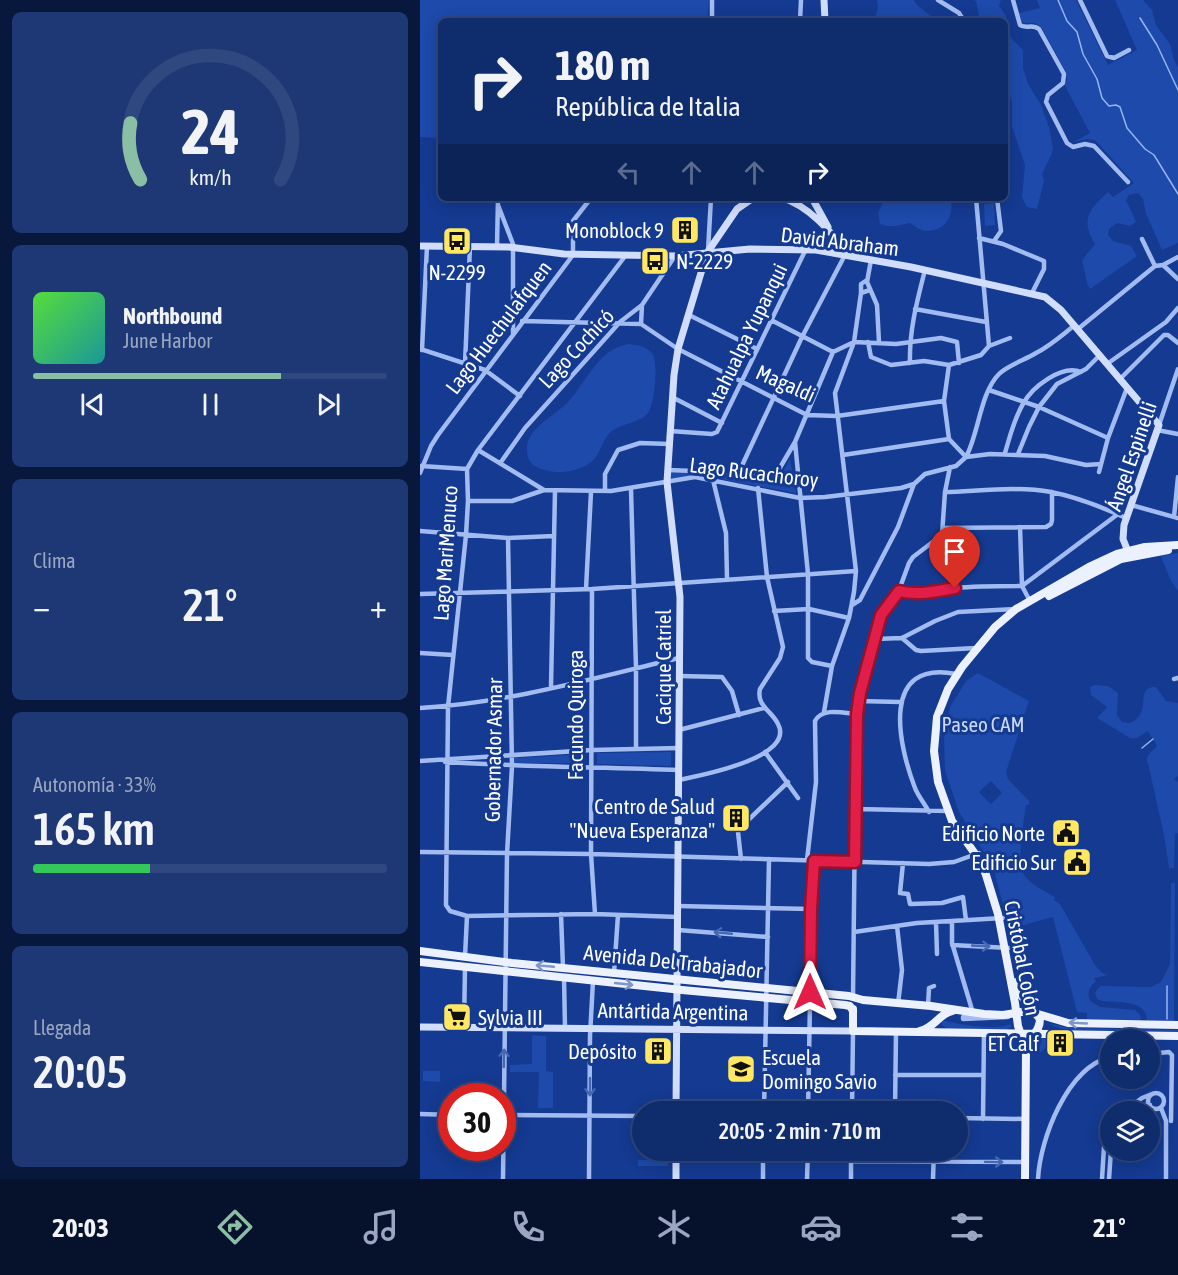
<!DOCTYPE html>
<html lang="es">
<meta charset="utf-8">
<style>
body{margin:0;font-family:"Asap Condensed",sans-serif;background:#1d3875;color:#f1f3f6;height:100vh;display:flex;flex-direction:column;font-size:22px;white-space:nowrap}
*{box-sizing:border-box;margin:0}
p{font-size:20px;color:#9ba7c2}
.icon{flex:none;width:33px;height:33px;fill:none;stroke:currentColor;stroke-width:2;stroke-linecap:round;stroke-linejoin:round}
.map{position:relative;flex:1;overflow:hidden}
.details{display:flex;flex-direction:column;gap:12px;padding:12px;background:#08183c;width:420px}
.details>*{flex:none}
.hud{position:absolute;left:18px;top:18px;width:570px;height:183px;border-radius:9px;box-shadow:0 3px 15px #0003,0 0 0 2px #2f4880;background:#0f2c6d;color:#f1f3f6;overflow:hidden}
.tools{position:absolute;left:680px;top:1029px;display:grid;gap:12px}
.tools a{display:grid;place-items:center;width:60px;height:60px;border-radius:50%;background:#0f2c6d;box-shadow:0 3px 15px #0003,0 0 0 2px #2f4880;font-size:30px}
.speed{position:absolute;left:18px;top:1083px;display:flex;gap:12px;font-size:30px;font-weight:700;text-align:center}
.speed>*{display:grid;place-content:center;width:78px;height:78px;border-radius:50%;background:#0f2c6d;box-shadow:0 3px 15px #0003,0 0 0 2px #2f4880;line-height:1}
.speed .limit{border:9px solid #d22;background:#fff;color:#111}
.pin{position:absolute;display:grid;place-items:center;width:51px;height:51px;color:#fff;margin:-62px -26px;border-radius:50% 50% 50% 0;rotate:-45deg;box-shadow:0 0 6px #0007}
.pin .icon{rotate:45deg}
.me{position:absolute;width:66px;margin:-33px;rotate:0deg;stroke-linejoin:round;filter:drop-shadow(0 0 4px #0008)}
.turn{display:flex;align-items:center;gap:21px;height:126px;padding:0 18px;font-size:27px}
.turn .icon{width:78px;height:78px;stroke-width:2.5}
.turn b{display:block;font-size:42px;line-height:51px}
.lanes{display:flex;align-items:center;height:57px;padding:0 18px;background:#0003;justify-content:center;gap:30px;direction:ltr}
.lanes .off{opacity:.35}
.big{font-size:45px;font-weight:600;line-height:1.1}
.details .widget{flex:1;display:flex;flex-direction:column;justify-content:center;gap:9px;min-width:0;padding:0 21px;border-radius:9px;background:#1d3875}
.details .dial{align-items:center;gap:0}
.dial svg{height:156px;overflow:visible;fill:none;stroke:#2f4880;stroke-width:7;stroke-linecap:round;text-anchor:middle}
.dial text{fill:#f1f3f6;stroke:none}
.song{display:flex;align-items:center;gap:18px}
.cover{width:72px;height:72px;border-radius:9px;background:linear-gradient(135deg,hsl(110 70% 55%),hsl(180 70% 35%))}
.played{height:6px;border-radius:3px;background:linear-gradient(90deg,#8abfa5 70%,#2f4880 70%)}
.keys{display:flex;justify-content:space-around;direction:ltr}
.heat{display:flex;justify-content:space-between;align-items:center;font-size:33px;direction:ltr}
.charge{height:9px;border-radius:4px;background:linear-gradient(90deg,#34c759 33%,#2f4880 0)}
.trip{position:absolute;left:212px;top:1101px;width:336px;height:60px;border-radius:30px;background:#0f2c6d;box-shadow:0 3px 15px #0003,0 0 0 2px #2f4880;font-weight:600;line-height:60px;text-align:center}
.menu{display:flex;height:96px;justify-content:space-around;align-items:center;background:#06122c;color:#9ba7c2}
.menu .icon{width:42px;height:42px}
.menu .active{color:#8abfa5}
.menu b{font-size:27px;color:#f1f3f6}
main{display:flex;flex:1;min-height:0}
.map>svg:first-child{display:block}
.green{fill:#1d4aab;fill-rule:evenodd}
.lines{fill:none;stroke-linecap:round;stroke-linejoin:round}
.stream{stroke:#94b4f4;stroke-width:1.5}
.street{stroke:#a2bbf1;stroke-width:4.5}
.secondary{stroke:#d0ddfc;stroke-width:7}
.primary{stroke:#ecf1ff;stroke-width:8}
.oneway{stroke:#4667b3}
.oneway2{stroke:#8096c8}
.route-casing{stroke:#92132f;stroke-width:15}
.route{stroke:#e11d48;stroke-width:10}
.labels{text-anchor:middle;dominant-baseline:central;stroke-width:6;stroke-linejoin:round;paint-order:stroke}
.poi-label{font-size:21px;fill:#fff;stroke:#143a91;text-anchor:end}
.street-label{font-size:21px;fill:#fff;stroke:#143a91}
.park-label{font-size:21px;fill:#c9d9fc;stroke:#143a91}
</style>
<main>
<section class="details">
<div class="widget dial"><svg viewBox="0 0 100 80">
<path d="M14 69A42 42 0 1 1 86 69"/>
<path d="M14 69A42 42 0 0 1 9 40" stroke="#8abfa5"/>
<text x="50" y="56" font-size="32" font-weight="700">24</text>
<text x="50" y="72" font-size="11">km/h</text>
</svg></div>
<div class="widget">
<div class="song"><i class="cover"></i><div><b>Northbound</b><p>June Harbor</p></div></div>
<div class="played"></div>
<div class="keys"><svg class="icon" aria-label="previous" viewBox="0 0 24 24"><path d="M18 5L8 12l10 7zM5 5v14"/></svg><svg class="icon" aria-label="pause" viewBox="0 0 24 24"><path d="M8 5v14M16 5v14"/></svg><svg class="icon" aria-label="next" viewBox="0 0 24 24"><path d="M6 5l10 7-10 7zM19 5v14"/></svg></div>
</div>
<div class="widget"><p>Clima</p>
<div class="heat"><a>−</a><b class="big">21°</b><a>+</a></div>
</div>
<div class="widget"><p>Autonomía · 33%</p><b class="big">165 km</b><div class="charge"></div></div>
<div class="widget"><p>Llegada</p><b class="big">20:05</b></div>
</section>
<div class="map">
<svg width="758" height="1179" viewBox="0 0 758 1179">
<rect width="100%" height="100%" fill="#143a91"/>
<path class="green" d="M0 0H289L287 21H21V138L0 137Z
M457 0H494L497 5 517 21H454L458 8Z
M552 0H581L579 6 586 16 589 32 592 39 603 50V68L608 84 621 105 629 127 633 148 631 156 622 174 624 181 617 209 607 207 602 197 605 165 592 127V102L585 81V21H560L556 1Z
M617 0H656L688 65 717 50 695 0H723L732 10 736 25 750 44 754 60 758 67V243L742 250 726 214 723 199 718 193 709 195 706 200 716 222 710 226 697 223 689 229 688 235 693 241 711 246 717 256 670 289 667 283 662 260 675 244C660 219 669 210 688 192L693 197 714 183 675 140 666 139 654 142 670 133 645 86 647 80 646 72 621 27 615 23H604L601 21 599 13 620 8Z
M465 198H530C535 214 526 231 507 231 500 231 495 226 490 223L475 226H467L460 224 458 213Z
M574 203 575 225 565 226 564 204Z
M209 344C217 345 228 346 233 355 238 365 235 403 228 413 221 423 199 423 189 434 179 446 180 459 165 466 154 472 136 474 125 470 115 468 108 463 107 452 104 429 135 416 148 402 168 380 178 349 209 344Z
M370 459 376 493 278 475 251 479V472L360 477Z
M758 553V591L750 579 741 556Z
M558 673 609 701 586 772 588 779 609 801V805H606C604 821 596 863 604 875 611 885 625 891 635 897L634 900 640 904 675 965 681 972 688 975 674 978 676 981C669 987 667 993 670 1001L680 1007 715 1010 721 1016 720 1022H667V1013L657 1012 633 917 593 928 589 927 573 867 539 812 525 771 524 738 530 707 546 681ZM571 781 582 793 571 804 559 792Z
M675 685 688 686 698 693 697 715 702 722 710 723C734 713 713 686 736 687L746 701 758 703V776L754 779 758 782V833L755 834 754 868H749L744 835 727 759 728 755 737 746 728 731 717 738H710L677 718 687 707 671 695 670 687Z
M251 752V766L177 764V753Z
M165 754V763H94L95 758Z
M751 883H755L754 1021 727 1020C726 999 698 1003 682 1001L677 999 675 993 678 988 681 986 731 987 741 982 750 964Z
M521 1020C536 1024 577 1031 590 1024L592 1027 585 1030 528 1029 522 1025Z
M625 1023 651 1028 758 1030V1032L645 1030Z
M112 1035 126 1036V1071L133 1072V1108H118L119 1072H90V1065L112 1064Z
M618 1038 633 1040 621 1052H613V1042Z
M3 1071H20V1082L3 1081Z
M53 1148H75V1158H45V1151L53 1150Z
M474 1151H512L511 1156 508 1159H474Z
M218 1160H248V1166H218Z"/>
<g class="lines">
<path class="stream" d="M638 0 647 21 657 32 663 54 677 79 682 98 689 106 696 105 700 107 707 128 725 149 734 155 758 194
M720 18 737 45 758 90
M722 748 733 739
M747 986V1019"/>
<path class="street" d="M518 0 539 13 544 21
M593 0 600 25C606 29 613 24 619 29L644 74 643 83 628 95 626 102 647 143 653 147 665 144 674 146 708 182
M660 0 687 56 694 58 709 50
M292 21V0
M380 21 381 0
M556 198 569 346
M78 205 93 244V333
M559 238 583 244 624 261V269L612 293
M722 239 735 266
M574 241 581 231 577 198
M77 246 78 198
M288 251 291 198
M206 255 58 450 47 469 48 501 46 535 28 707 26 905 30 911 47 916 175 914 258 917
M451 260 447 282 457 305 459 342
M743 265 758 279
M441 293V284L447 280
M495 309 566 322
M269 315 337 349
M351 320 413 352
M102 321 221 324 258 349 387 415 417 416 524 401
M221 324 222 305
M658 329 735 266 743 265 758 257
M448 342 451 357 471 365 504 361 529 365 561 355 569 346 590 338
M0 349 65 370 100 396
M2 350 7 246
M490 363C489 331 497 301 505 270
M45 364 50 246
M687 364 746 322 758 308
M529 365 524 401 529 439 546 457
M700 379 744 335H748L758 343
M569 390 619 407 688 438
M252 397 302 423
M739 425 758 369
M737 430 758 434
M250 431 292 434 297 432 386 249
M58 450 124 490 191 491 275 477 380 498 405 497 481 488 494 484 505 474 536 466 546 457 570 454 625 456 666 465 681 464
M585 453C590 436 594 419 603 404 612 387 642 364 661 372
M598 454 609 427 619 407 637 384 666 369 680 355
M423 455 529 439
M546 457C559 433 560 393 579 374 588 365 605 360 616 353 630 346 642 335 655 325
M81 462 105 428 200 322 222 305 255 256
M1 466 47 469
M248 470 352 474 358 471 375 442
M319 472 382 337 425 255
M679 472 688 438 707 388
M0 473 11 446 18 435 153 255V221L171 198
M293 480 306 533 307 579
M211 489 216 668V748
M185 491V474L198 450 220 443 249 444
M525 492C560 491 597 486 631 492 657 497 682 507 706 518
M48 501H92L124 490
M711 505 758 518
M754 517 758 477
M600 527 602 586 610 601
M523 528 626 527 631 524 632 520V492
M0 531 88 538 134 536
M602 586 698 514
M166 589 171 492
M172 589 171 854 175 914
M479 591C499 597 516 590 535 588 557 586 580 586 602 586
M0 594 172 589 436 571
M432 605 440 600 478 527 494 484
M354 611 389 609 429 618
M482 638 496 650 501 651 556 648
M455 639 482 638 515 621 538 612 596 609
M0 653 33 655
M412 666 392 662 388 658V574L375 442 413 352 434 342 476 344 521 338 537 342 539 363
M259 676 302 677 312 691 319 715
M754 679 758 678
M131 687 135 491
M438 701 480 702
M0 708C88 703 174 678 259 658
M404 712 412 666 429 618 434 592 436 571 415 393 434 342 441 293 450 290
M259 730 344 708
M345 752 378 798
M0 761 172 750 259 748
M25 762C103 767 181 767 259 770
M259 780C278 776 376 758 358 724 352 711 336 706 340 689L360 658 363 647 347 577 338 488
M436 809 528 811
M509 812C505 804 498 796 495 788 478 744 460 659 536 674
M0 852 171 854 509 864 534 862 559 853
M321 859 318 832 321 827 368 782
M387 860 396 782 395 721C402 707 424 713 437 714
M483 863 480 893 488 894 490 904 522 903 543 897 546 920
M258 906 391 909
M141 914 143 968
M532 921V943L553 1013
M516 922 517 954
M477 926 482 970 478 1004
M258 930 348 937
M434 932 497 923 583 918
M532 945 589 948
M45 957 47 916
M194 973 198 915
M144 977 145 1028
M390 992 391 912 394 861
M433 998 436 722 440 693 461 615 478 593 489 563 493 557 522 535 525 492 530 467
M508 1006 509 988 514 986
M543 1017H588L543 1019Z
M44 1027 45 967
M729 1054 749 1052 752 1055 751 1121
M475 1075H563
M728 1101a8 8 0 1 1 16 0a8 8 0 1 1-16 0Z
M741 1108 746 1121V1179
M344 1112 349 859
M388 1112 390 1002
M432 1112 433 1031
M475 1112 476 1031
M703 1112 722 1098 732 1094
M711 1112 722 1105H730
M0 1114 32 1115
M82 1115 222 1116
M537 1118 606 1119
M563 1119 564 1032
M256 1160H343
M431 1161 605 1162
M83 1179 87 854 92 766 88 538
M169 1179 170 1036 173 981
M343 1179V1150
M387 1179 388 1150
M431 1179V1150
M513 1179 514 1150
M618 1179C620 1139 647 1068 690 1057
M682 1179 684 1147 690 1128
M689 1179 691 1150"/>
<path class="secondary" d="M404 0 405 21
M363 198C391 207 412 234 431 256
M392 198 408 227
M0 246 89 247 144 254 255 256 330 249 396 250 491 267 625 297 641 310 739 425 704 525 703 539 709 554
M0 1027 433 1031
M256 1112 260 597 247 482 254 375 258 349 287 253 317 209 333 198
M256 1179V1150"/>
<path class="primary" d="M629 596 701 559 748 550
M0 951 92 963 429 996 443 1000 511 1006 564 1014 583 1015 608 1011 648 1023 758 1025
M0 962 262 990 425 1005 430 1006 433 1011
M596 982 600 994 620 1019C620 1032 610 1036 607 1048
M433 1009V1031L758 1036
M500 1031C514 1028 519 1014 532 1011
M605 1179 606 1049 598 1026 595 1003 578 914 566 875 560 861 532 821 518 782 514 751 517 717 528 689 542 667 575 627 596 609 669 567 697 554 725 547 758 545"/>
</g>
<defs><path id="oneway-shaft" d="M-6 0H5M1.5-3L5.5 0L1.5 3" fill="none" stroke-width="1.6" stroke-linecap="round" stroke-linejoin="round" transform="scale(1.5)"/></defs>
<g class="oneway">
<use href="#oneway-shaft" transform="translate(303 933) rotate(-175)"/>
<use href="#oneway-shaft" transform="translate(561 946) rotate(3)"/>
<use href="#oneway-shaft" transform="translate(84 1058) rotate(-89)"/>
<use href="#oneway-shaft" transform="translate(170 1087) rotate(90)"/>
<use href="#oneway-shaft" transform="translate(574 1162) rotate(1)"/>
</g>
<g class="oneway2">
<use href="#oneway-shaft" transform="translate(125 966) rotate(-175)"/>
<use href="#oneway-shaft" transform="translate(204 984) rotate(6)"/>
<use href="#oneway-shaft" transform="translate(658 1023) rotate(-177)"/>
</g>
<g class="lines">
<g class="route-casing">
<path id="route" d="M390 992 391 909 394 861 435 862 437 714 440 693 461 615 479 591C498 596 516 591 535 588"/>
</g>
<use href="#route" class="route"/>
</g>
<defs>
<g id="building-square" transform="scale(1.5)"><rect x="-9" y="-9" width="18" height="18" rx="4" fill="#ffe762" stroke="#143a91"/><path d="M-4-6H4V6H1V3H-1V6H-4ZM-2.5-4.3h1.7v1.8h-1.7ZM.8-4.3h1.7v1.8H.8ZM-2.5-1h1.7V.8h-1.7ZM.8-1h1.7V.8H.8Z" fill="#111"/></g>
<g id="bus-square" transform="scale(1.5)"><rect x="-9" y="-9" width="18" height="18" rx="4" fill="#ffe762" stroke="#143a91"/><path d="M-5-6H5V4H4V6H2V4H-2V6H-4V4H-5ZM-3.5-4V0h7V-4ZM-3.5 1.2v1.5H-2V1.2ZM2 1.2v1.5H3.5V1.2Z" fill="#111"/></g>
<g id="civic-square" transform="scale(1.5)"><rect x="-9" y="-9" width="18" height="18" rx="4" fill="#ffe762" stroke="#143a91"/><path d="M-.6-6.5H3V-4.5H.6V-3L4-1V1h2V6H-6V1h2V-1L-.6-3ZM-1.2 2.5V6h2.4V2.5Z" fill="#111"/></g>
<g id="supermarket-square" transform="scale(1.5)"><rect x="-9" y="-9" width="18" height="18" rx="4" fill="#ffe762" stroke="#143a91"/><path d="M-6-5.5h2.5l.6 2H6L4.5 2H-2.5L-4.4-4H-6ZM-1.5 3.2a1.3 1.3 0 1 0 .1 0ZM3 3.2a1.3 1.3 0 1 0 .1 0Z" fill="#111"/></g>
<g id="school-square" transform="scale(1.5)"><rect x="-9" y="-9" width="18" height="18" rx="4" fill="#ffe762" stroke="#143a91"/><path d="M0-5L7-2L0 1L-7-2ZM-4 1L0 2.5L4 1V4Q0 6-4 4Z" fill="#111"/></g>
</defs>
<g fill-rule="evenodd">
<use href="#building-square" x="265" y="230"/>
<use href="#bus-square" x="37" y="241"/>
<use href="#bus-square" x="235" y="261"/>
<use href="#building-square" x="316" y="818"/>
<use href="#civic-square" x="646" y="833"/>
<use href="#civic-square" x="657" y="862"/>
<use href="#supermarket-square" x="37" y="1017"/>
<use href="#building-square" x="640" y="1043"/>
<use href="#building-square" x="238" y="1051"/>
<use href="#school-square" x="321" y="1069"/>
</g>
<g class="labels">
<g class="poi-label">
<text x="244" y="230">Monoblock 9</text>
<text x="256" y="261" text-anchor="start">N-2229</text>
<text x="37" y="272" text-anchor="middle">N-2299</text>
<text x="295" y="806">Centro de Salud<tspan x="295" dy="24">"Nueva Esperanza"</tspan></text>
<text x="625" y="833">Edificio Norte</text>
<text x="636" y="862">Edificio Sur</text>
<text x="58" y="1017" text-anchor="start">Sylvia III</text>
<text x="619" y="1043">ET Calf</text>
<text x="217" y="1051">Depósito</text>
<text x="342" y="1057" text-anchor="start">Escuela<tspan x="342" dy="24">Domingo Savio</tspan></text>
</g>
<g class="street-label">
<text transform="translate(420 241) rotate(7)">David Abraham</text>
<text transform="translate(78 327) rotate(-53)">Lago Huechulafquen</text>
<text transform="translate(326 336) rotate(-64)">Atahualpa Yupanqui</text>
<text transform="translate(156 348) rotate(-47)">Lago Cochicó</text>
<text transform="translate(366 383) rotate(24)">Magaldi</text>
<text transform="translate(711 456) rotate(-71)">Ángel Espinelli</text>
<text transform="translate(334 472) rotate(7)">Lago Rucachoroy</text>
<text transform="translate(25 553) rotate(-86)">Lago MariMenuco</text>
<text transform="translate(243 667) rotate(-90)">Cacique Catriel</text>
<text transform="translate(155 715) rotate(-90)">Facundo Quiroga</text>
<text transform="translate(73 750) rotate(-89)">Gobernador Asmar</text>
<text transform="translate(603 958) rotate(79)">Cristóbal Colón</text>
<text transform="translate(253 961) rotate(6)">Avenida Del Trabajador</text>
<text transform="translate(253 1011) rotate(1)">Antártida Argentina</text>
</g>
<g class="park-label">
<text x="563" y="724">Paseo CAM</text>
</g>
</g>
</svg>
<div class="tools">
<a><svg class="icon" aria-label="sound" viewBox="0 0 24 24"><path d="M4 9h4l5-4v14l-5-4H4zM17 9q2 3 0 6"/></svg></a>
<a><svg class="icon" aria-label="layers" viewBox="0 0 24 24"><path d="M12 4l9 5-9 5-9-5zM3 14l9 5 9-5"/></svg></a>
</div>
<div class="speed"><div class="limit">30</div></div>
<div class="pin" style="left:535px;top:588px;background:#d93025"><svg class="icon" aria-label="arrive" viewBox="0 0 24 24"><path d="M6 21V4h12l-3 4 3 4H6"/></svg></div>
<svg class="me" style="left:390px;top:992px" viewBox="-20 -20 40 40"><path d="M0-17L14 15 0 8-14 15z" fill="#e11d48" stroke="#fff" stroke-width="4"/></svg>
<div class="trip">20:05 · 2 min · 710 m</div>
<div class="hud">
<div class="turn"><svg class="icon" aria-label="right" viewBox="0 0 24 24"><path d="M7 20v-9h11M14 6l5 5-5 5"/></svg><div><b>180 m</b>República de Italia</div></div>
<div class="lanes"><svg class="icon off" aria-label="left" viewBox="0 0 24 24"><path d="M17 20v-9H6M10 6l-5 5 5 5"/></svg><svg class="icon off" aria-label="ahead" viewBox="0 0 24 24"><path d="M12 20V5M6 11l6-6 6 6"/></svg><svg class="icon off" aria-label="ahead" viewBox="0 0 24 24"><path d="M12 20V5M6 11l6-6 6 6"/></svg><svg class="icon" aria-label="right" viewBox="0 0 24 24"><path d="M7 20v-9h11M14 6l5 5-5 5"/></svg></div>
</div>
</div>
</main>
<nav class="menu">
<b>20:03</b>
<svg class="icon active" aria-label="directions" viewBox="0 0 24 24"><path d="M12 3l9 9-9 9-9-9zM9 14v-3h6M13 9l2 2-2 2"/></svg>
<svg class="icon" aria-label="music" viewBox="0 0 24 24"><path d="M9 18V5l10-2v13"/><circle cx="6" cy="18" r="3"/><circle cx="16" cy="16" r="3"/></svg>
<svg class="icon" aria-label="phone" viewBox="0 0 24 24"><path d="M5 4h4l2 5-3 2q2 4 5 5l2-3 5 2v4C11 20 4 13 5 4z"/></svg>
<svg class="icon" aria-label="climate" viewBox="0 0 24 24"><path d="M12 3v18M4 7l16 10M4 17L20 7"/></svg>
<svg class="icon" aria-label="car" viewBox="0 0 24 24"><path d="M5 17H2v-5l4-1 3-4h7l3 4 3 1v5h-3M9 17h6M6 11h13"/><circle cx="7" cy="17" r="2"/><circle cx="17" cy="17" r="2"/></svg>
<svg class="icon" aria-label="filters" viewBox="0 0 24 24"><path d="M4 7h16M4 17h16"/><circle cx="9" cy="7" r="2"/><circle cx="15" cy="17" r="2"/></svg>
<b>21°</b>
</nav>
